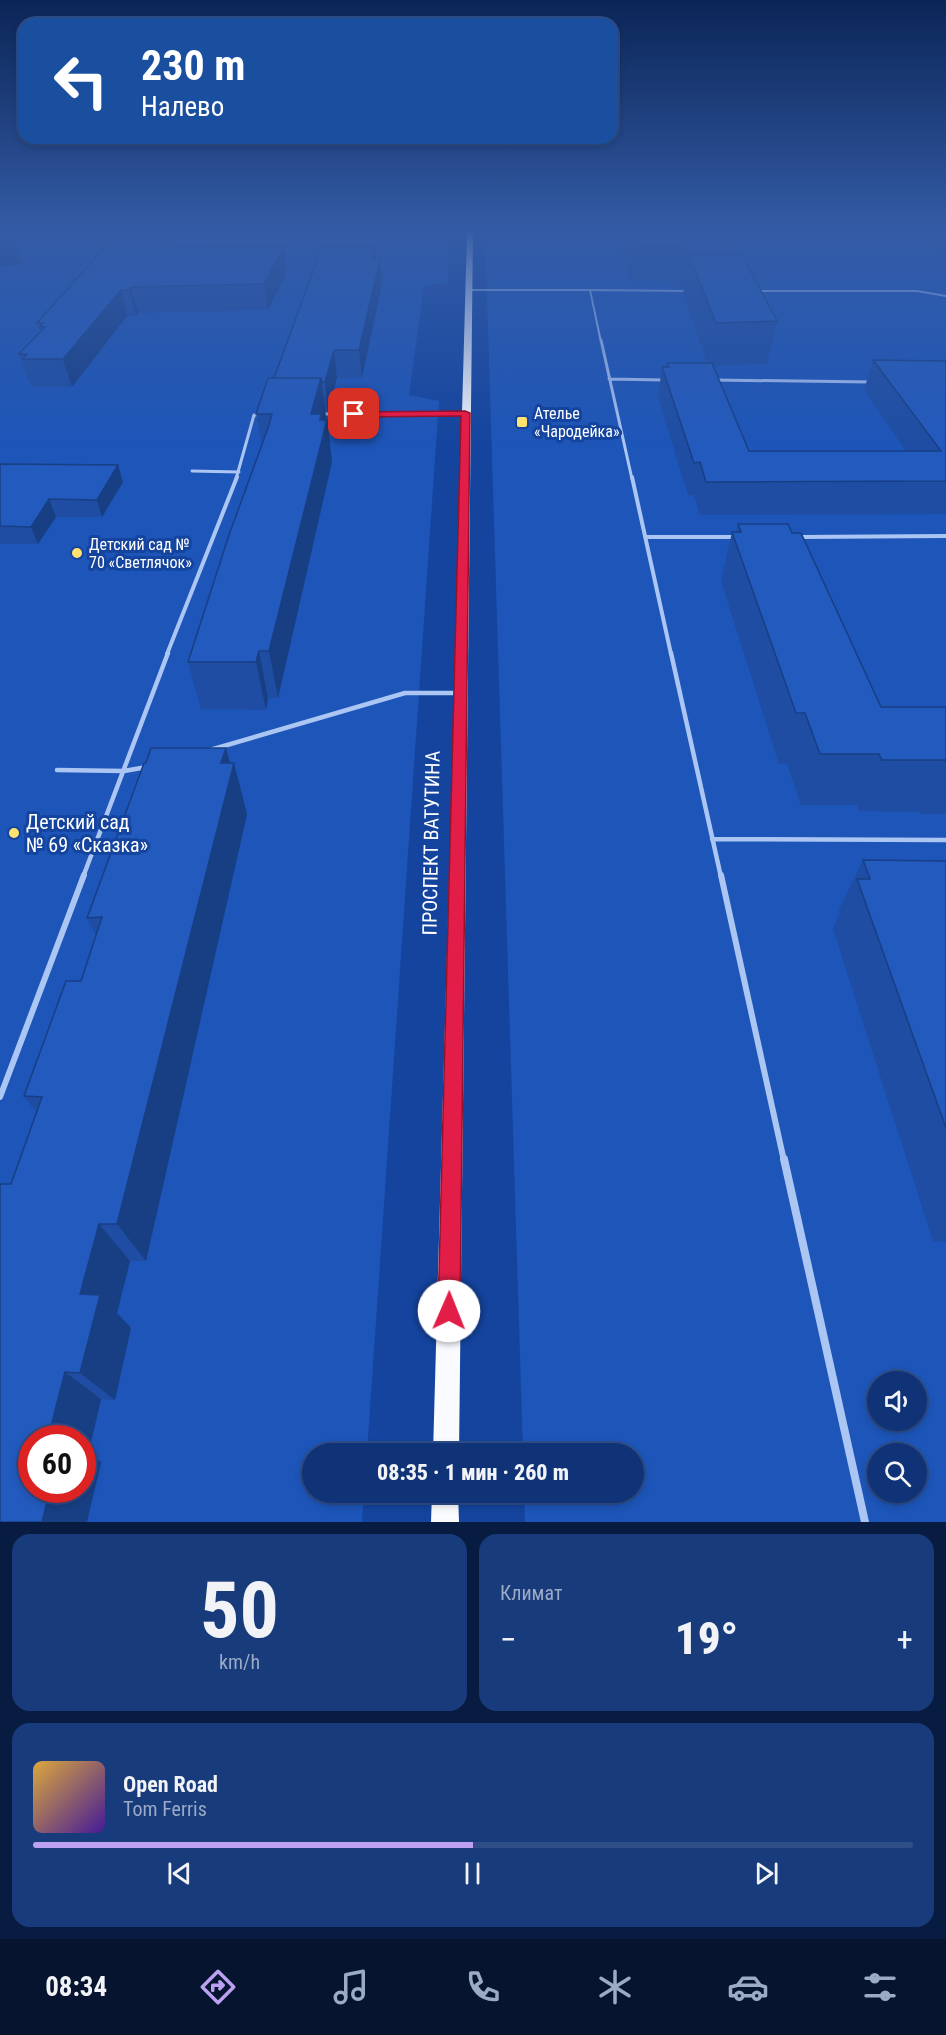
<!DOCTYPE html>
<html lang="ru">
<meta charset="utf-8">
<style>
body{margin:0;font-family:"Roboto Condensed",sans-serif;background:#183b7b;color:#f1f3f6;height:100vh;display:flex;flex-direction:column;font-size:22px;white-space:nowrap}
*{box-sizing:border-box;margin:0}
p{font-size:20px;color:#9baac5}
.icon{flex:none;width:33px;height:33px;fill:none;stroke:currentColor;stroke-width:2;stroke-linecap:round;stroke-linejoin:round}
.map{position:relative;height:1522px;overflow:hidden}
.details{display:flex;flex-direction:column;gap:12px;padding:12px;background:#081c41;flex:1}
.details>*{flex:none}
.banner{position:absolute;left:18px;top:18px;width:600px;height:126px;border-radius:18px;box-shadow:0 3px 9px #0003,0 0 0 2px #2f4e88;background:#1a4fa0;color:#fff;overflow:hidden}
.tools{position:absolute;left:867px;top:1371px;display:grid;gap:12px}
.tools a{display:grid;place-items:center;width:60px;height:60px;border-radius:50%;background:#0f3376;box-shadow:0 3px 9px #0003,0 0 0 2px #2f4e88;font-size:30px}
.speed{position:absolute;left:18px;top:1425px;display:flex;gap:12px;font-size:30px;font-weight:700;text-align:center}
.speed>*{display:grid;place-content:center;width:78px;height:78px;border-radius:50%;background:#0f3376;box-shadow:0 3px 9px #0003,0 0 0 2px #2f4e88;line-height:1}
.speed .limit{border:9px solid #d22;background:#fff;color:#111}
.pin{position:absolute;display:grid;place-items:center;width:51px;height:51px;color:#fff;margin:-26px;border-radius:12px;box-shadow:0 3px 9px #0006}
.me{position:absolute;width:66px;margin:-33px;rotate:1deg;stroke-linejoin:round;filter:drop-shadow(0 0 4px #0008)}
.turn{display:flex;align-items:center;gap:21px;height:126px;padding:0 24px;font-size:27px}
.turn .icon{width:78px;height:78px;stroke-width:2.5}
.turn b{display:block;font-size:42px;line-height:51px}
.big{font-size:45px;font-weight:800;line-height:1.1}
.details .card{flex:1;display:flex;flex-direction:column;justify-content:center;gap:9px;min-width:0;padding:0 21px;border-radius:18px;background:#183b7b}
.details .dial{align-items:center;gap:0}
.dial b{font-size:78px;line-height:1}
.song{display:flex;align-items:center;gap:18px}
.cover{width:72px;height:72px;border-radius:9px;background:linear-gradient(135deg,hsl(40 70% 55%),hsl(260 70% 35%))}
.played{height:6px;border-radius:3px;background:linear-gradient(90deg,#bca0f2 50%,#2f4e88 50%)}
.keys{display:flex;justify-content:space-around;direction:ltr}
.heat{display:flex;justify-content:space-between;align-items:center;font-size:33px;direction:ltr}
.details .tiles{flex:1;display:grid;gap:12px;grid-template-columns:1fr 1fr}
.card:last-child{grid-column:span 2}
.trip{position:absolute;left:302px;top:1443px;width:342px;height:60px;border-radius:30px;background:#0f3376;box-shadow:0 3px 9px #0003,0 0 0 2px #2f4e88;font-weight:800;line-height:60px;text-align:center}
.tabs{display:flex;height:96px;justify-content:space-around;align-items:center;background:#06142f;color:#9baac5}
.tabs .icon{width:42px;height:42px}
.tabs .on{color:#bca0f2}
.tabs b{font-size:27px;color:#f1f3f6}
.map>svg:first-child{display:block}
.green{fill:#1d55b8;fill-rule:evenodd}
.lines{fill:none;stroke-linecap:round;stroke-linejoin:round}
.service-far5{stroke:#acc6f4;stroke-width:2}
.service-far4{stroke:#acc6f4;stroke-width:3}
.service-far3{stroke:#acc6f4;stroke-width:4}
.service-far2{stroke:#acc6f4;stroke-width:4.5}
.service-far1{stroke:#acc6f4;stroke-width:6}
.service{stroke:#acc6f4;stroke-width:8}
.primary{fill:#f9fbff;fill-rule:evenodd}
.wall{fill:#1e4da3}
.shaded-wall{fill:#183f84}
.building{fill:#235abd;stroke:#183f84;stroke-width:1.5}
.route{fill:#e11d48;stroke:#92132f;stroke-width:1.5}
.poi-dot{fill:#ffe26f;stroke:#14449e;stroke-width:2}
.labels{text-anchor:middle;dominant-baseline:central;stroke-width:6;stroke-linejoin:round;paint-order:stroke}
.far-poi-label{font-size:16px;fill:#fff;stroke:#14449e;text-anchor:start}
.poi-label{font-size:20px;fill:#fff;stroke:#14449e;text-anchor:start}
.street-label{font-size:20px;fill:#fff;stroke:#14449e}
</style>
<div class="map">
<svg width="946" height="1522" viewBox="0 0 946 1522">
<rect width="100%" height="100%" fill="#14449e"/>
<path class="green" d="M0 233H450L447 283 424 286 409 395 439 401 367 1453 312 1454V1492L364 1493 362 1522H0ZM32 1438H82V1490H32Z
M485 233H946V1522H525L524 1493 633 1492V1454L523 1453ZM878 1382H916V1420H878ZM878 1454H916V1492H878Z"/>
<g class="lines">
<path class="service-far5" d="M470 290H590
M755 291H917L946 296
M601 342 590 290 687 291"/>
<path class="service-far4" d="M601 340 632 479
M609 379 664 380
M714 380 871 382
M321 414 465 413
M192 471 239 472
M236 479 254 415H262"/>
<path class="service-far3" d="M632 477 671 654
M645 537H736
M799 537 946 536
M167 654 237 477"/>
<path class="service-far2" d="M671 653 721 877
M210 750 405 693H460
M57 770 124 771 147 767
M712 839 946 840
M83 877 168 653"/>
<path class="service-far1" d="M721 875 784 1161
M0 1097 84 875"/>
<path class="service" d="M784 1159 865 1522"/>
<path class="primary" d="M467 233H473L459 1454H433Z
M432 1492H458L459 1522H431Z"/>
</g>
<path class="wall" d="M106 233 176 248 284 247 287 272 268 310 138 313 136 316H127L72 387H32L31 383H29L19 354 40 332 37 323 109 243Z
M621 233H692L693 234 737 252V255L777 321 767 364 713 366 749 451H906L864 390 873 360 946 361V514L700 515 694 495H688L658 397 662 367H666L667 363H707L683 294 684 287H680L679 282 631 281 620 246Z
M841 233H946V259L920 235 844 236Z
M375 247 376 260H380L382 284 362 378H337L328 411H325L326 420H327L332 462 278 698H268L266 710 201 709 188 662 262 446 256 414 274 378Z
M0 464 123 482 102 517H56L38 544H0Z
M738 524 792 533 881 707H946V814H920L919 812 859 811 857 805H801L787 764H779L721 581 732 532H736Z
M226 748 230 763 247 814 146 1261H130L117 1313 131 1328 115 1400 101 1399 88 1455 101 1462 87 1522 11 1184 36 1112 24 1096 81 981 96 935 87 918Z
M863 860 946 861V1242L933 1241 833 929 840 913 839 910Z"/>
<path class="shaded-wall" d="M5 233H11L21 264 0 267V234Z
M106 233H125L111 253Z
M284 247 287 272 268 310 264 284Z
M375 247 377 271 371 260Z
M380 260 382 284 362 378 359 350Z
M131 287 138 313 136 316 129 290Z
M121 290 127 316 72 387 63 359Z
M334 350 337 378 328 411 325 382Z
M321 378 326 418 323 431 327 420 332 462 278 698 269 651 311 414Z
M118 465 123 482 102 517 97 500Z
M49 499 56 517 38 544 31 527Z
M259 651 268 698 266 710 256 662Z
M226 748 232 771 234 763 247 814 146 1261 117 1224 221 763Z
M99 1224 130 1261 117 1313 131 1328 115 1400 80 1373V1294Z
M65 1372 101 1399 88 1455 101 1462 87 1522H42L50 1490H82V1438H48Z"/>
<path class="building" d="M118 233H165L176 248 284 247 264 284 131 287 129 290H121L63 359H23L27 354H19L45 327H40L43 323H37Z
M630 233H692L693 234 728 235 737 252H685L684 248 635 247Z
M322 247H375L371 260H380L359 350H334L325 382H322L321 378H274Z
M689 255H742L777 321 716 323Z
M873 360 946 361V481L706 482 700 462 694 463 662 367H669L667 363H712L749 451H941Z
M268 378H321L311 414H321L320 420H327L269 651H259L256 662H188L229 535 268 428 272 414H256Z
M0 464 118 465 97 500 49 499 31 527 0 526Z
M738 524H788L792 533H801L881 707H946V762L945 760H882L879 754H820L805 713H796L732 532H741Z
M151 748H226L221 763H234L117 1224H99L80 1294 100 1295 80 1373 65 1372 48 1438H32V1490H50L42 1522H0V1184H11L42 1097 24 1096 66 981H81L102 917 87 918 144 763H146Z
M863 860 946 861V1128L857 879H870Z"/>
<linearGradient id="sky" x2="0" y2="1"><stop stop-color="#0b2557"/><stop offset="0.52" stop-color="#345ca6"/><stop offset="1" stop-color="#345ca6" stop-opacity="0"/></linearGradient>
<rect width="946" height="446" fill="url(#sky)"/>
<path class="route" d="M465 411 470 413 460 1311 456 1319 449 1322 441 1319 438 1311 461 416 354 417 349 414 354 412Z"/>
<g class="poi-dot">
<rect x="516" y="416" width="12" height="12" rx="3"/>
<circle cx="77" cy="553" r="6"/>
<circle cx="14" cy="833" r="6"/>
</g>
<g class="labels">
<g class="far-poi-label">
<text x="534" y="413">Ателье<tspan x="534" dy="18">«Чародейка»</tspan></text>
<text x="89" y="544">Детский сад №<tspan x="89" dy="18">70 «Светлячок»</tspan></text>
</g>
<g class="poi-label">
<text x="26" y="822">Детский сад<tspan x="26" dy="23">№ 69 «Сказка»</tspan></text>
</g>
<g class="street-label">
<text transform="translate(431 843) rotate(-89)">ПРОСПЕКТ ВАТУТИНА</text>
</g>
</g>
</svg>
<div class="tools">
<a><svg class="icon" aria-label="sound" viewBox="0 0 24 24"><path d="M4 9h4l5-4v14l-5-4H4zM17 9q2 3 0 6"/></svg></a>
<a><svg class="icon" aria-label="search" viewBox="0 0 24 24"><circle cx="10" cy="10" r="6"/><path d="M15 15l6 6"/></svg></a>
</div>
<div class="speed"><div class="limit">60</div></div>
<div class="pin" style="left:354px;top:414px;background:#d93025"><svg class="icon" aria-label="arrive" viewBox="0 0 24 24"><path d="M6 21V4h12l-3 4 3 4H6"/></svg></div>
<svg class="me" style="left:449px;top:1311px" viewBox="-20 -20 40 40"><circle r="19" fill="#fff"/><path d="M0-13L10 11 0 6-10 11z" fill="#e11d48"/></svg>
<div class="trip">08:35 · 1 мин · 260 m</div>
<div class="banner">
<div class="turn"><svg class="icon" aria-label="left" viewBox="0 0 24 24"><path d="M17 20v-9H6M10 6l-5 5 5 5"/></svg><div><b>230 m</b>Налево</div></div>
</div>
</div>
<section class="details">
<div class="tiles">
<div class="card dial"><b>50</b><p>km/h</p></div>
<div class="card"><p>Климат</p>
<div class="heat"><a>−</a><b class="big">19°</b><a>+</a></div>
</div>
<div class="card">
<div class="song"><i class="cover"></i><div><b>Open Road</b><p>Tom Ferris</p></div></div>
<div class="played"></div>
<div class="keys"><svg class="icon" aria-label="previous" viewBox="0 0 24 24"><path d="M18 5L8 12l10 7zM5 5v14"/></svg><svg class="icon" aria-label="pause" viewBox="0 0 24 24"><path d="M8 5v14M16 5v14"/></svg><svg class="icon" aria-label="next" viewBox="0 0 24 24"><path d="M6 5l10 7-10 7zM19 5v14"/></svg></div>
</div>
</div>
</section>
<nav class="tabs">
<b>08:34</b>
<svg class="icon on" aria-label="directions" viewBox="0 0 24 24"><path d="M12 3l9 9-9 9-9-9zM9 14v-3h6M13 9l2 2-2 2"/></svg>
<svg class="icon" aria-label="music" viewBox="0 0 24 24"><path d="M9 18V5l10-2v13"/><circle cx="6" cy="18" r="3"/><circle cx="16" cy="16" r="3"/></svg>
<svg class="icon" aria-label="phone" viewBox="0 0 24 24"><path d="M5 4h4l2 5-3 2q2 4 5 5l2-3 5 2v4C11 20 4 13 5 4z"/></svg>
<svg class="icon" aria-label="climate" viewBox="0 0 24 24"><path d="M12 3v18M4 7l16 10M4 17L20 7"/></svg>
<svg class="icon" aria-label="car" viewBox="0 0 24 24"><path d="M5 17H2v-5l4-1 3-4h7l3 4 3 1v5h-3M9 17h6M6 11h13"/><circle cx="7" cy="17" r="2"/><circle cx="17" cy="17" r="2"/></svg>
<svg class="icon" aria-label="filters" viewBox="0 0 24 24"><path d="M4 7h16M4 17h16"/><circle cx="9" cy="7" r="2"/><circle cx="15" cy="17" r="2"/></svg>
</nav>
